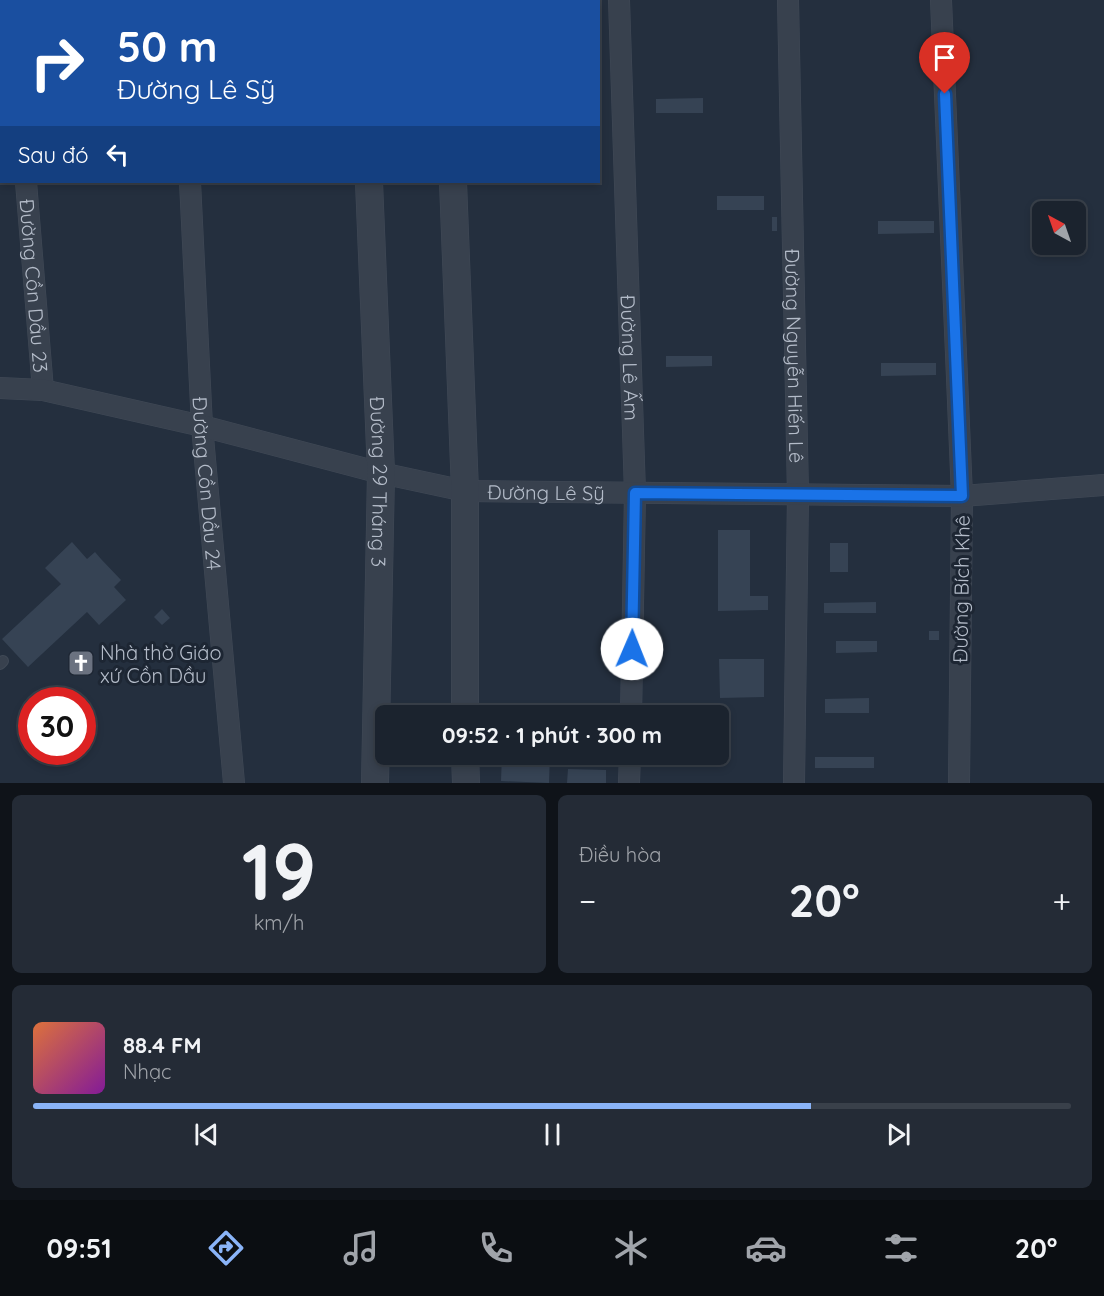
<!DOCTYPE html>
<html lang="vi">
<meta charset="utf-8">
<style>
body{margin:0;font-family:Quicksand,sans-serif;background:#242b36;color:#f1f3f6;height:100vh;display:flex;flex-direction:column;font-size:22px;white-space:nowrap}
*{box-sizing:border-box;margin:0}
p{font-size:20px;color:#a0a4aa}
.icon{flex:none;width:33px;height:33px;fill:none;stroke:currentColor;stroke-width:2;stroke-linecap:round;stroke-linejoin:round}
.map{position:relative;height:783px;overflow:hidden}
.sheet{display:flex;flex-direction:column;gap:12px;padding:12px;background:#0f1319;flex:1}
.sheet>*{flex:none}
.banner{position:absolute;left:0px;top:0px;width:600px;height:183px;box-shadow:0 3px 9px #0003,0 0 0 2px #39404a;background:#1a4fa0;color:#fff;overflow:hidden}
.needle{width:39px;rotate:320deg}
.tools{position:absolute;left:1032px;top:201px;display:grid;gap:12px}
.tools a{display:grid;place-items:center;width:54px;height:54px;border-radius:9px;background:#1b232e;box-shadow:0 3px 9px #0003,0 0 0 2px #39404a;font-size:30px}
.speed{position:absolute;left:18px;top:687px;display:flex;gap:12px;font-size:30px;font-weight:700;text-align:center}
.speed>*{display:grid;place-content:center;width:78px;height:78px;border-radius:50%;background:#1b232e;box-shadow:0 3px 9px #0003,0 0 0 2px #39404a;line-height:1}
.speed .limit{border:9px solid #d22;background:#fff;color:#111}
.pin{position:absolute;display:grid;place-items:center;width:51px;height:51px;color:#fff;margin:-62px -26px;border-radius:50% 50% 50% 0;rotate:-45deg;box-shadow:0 0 6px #0007}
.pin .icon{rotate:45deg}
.me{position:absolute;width:66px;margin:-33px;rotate:1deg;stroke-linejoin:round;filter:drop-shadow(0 0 4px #0008)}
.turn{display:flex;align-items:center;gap:21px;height:126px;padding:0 18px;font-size:27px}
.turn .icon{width:78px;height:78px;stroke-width:2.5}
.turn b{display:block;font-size:42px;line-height:51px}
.then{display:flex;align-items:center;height:57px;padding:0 18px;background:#0003;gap:12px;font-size:22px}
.big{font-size:45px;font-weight:700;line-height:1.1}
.sheet .widget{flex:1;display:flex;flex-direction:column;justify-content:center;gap:9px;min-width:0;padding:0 21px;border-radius:9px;background:#242b36}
.sheet .dial{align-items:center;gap:0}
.dial b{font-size:78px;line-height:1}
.song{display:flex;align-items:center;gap:18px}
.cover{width:72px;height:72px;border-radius:9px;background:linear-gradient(135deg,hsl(20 70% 55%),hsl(290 70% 35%))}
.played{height:6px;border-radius:3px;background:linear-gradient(90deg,#8ab4f8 75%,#39404a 75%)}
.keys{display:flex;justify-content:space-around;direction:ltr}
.heat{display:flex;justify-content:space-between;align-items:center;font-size:33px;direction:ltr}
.sheet .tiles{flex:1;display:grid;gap:12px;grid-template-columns:1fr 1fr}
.widget:last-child{grid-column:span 2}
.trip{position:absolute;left:375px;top:705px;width:354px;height:60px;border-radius:9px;background:#1b232e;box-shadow:0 3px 9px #0003,0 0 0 2px #39404a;font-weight:700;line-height:60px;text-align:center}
.menu{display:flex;height:96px;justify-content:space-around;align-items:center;background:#0b0e12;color:#a0a4aa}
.menu .icon{width:42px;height:42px}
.menu .selected{color:#8ab4f8}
.menu b{font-size:27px;color:#f1f3f6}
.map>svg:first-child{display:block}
.building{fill:#364354}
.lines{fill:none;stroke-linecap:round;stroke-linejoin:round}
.service-casing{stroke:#414a57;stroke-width:12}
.minor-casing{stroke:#414a57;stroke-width:22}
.tertiary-casing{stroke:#414a57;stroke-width:28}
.service{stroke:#38414e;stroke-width:10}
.minor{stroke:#38414e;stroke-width:21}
.tertiary{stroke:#38414e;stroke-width:27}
.route-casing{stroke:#114b97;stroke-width:15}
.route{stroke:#1a73e8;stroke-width:10}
.labels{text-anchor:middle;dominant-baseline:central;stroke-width:6;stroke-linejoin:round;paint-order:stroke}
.street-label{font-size:20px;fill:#b4bcc9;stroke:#1d2633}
.poi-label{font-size:20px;fill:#b4bcc9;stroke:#1d2633;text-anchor:start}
</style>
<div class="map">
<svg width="1104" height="783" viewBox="0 0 1104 783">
<rect width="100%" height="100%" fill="#242f3e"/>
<path class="building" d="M703 98V113H656V99Z
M717 196H764V210H717Z
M772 217H777V231H772Z
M878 221H934V233L878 234Z
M666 356H712V366L666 367Z
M881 363H936V375L881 376Z
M718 530H750V596H768V610L718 611Z
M72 542 87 559 95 552 101 559 121 580 114 587 126 600 99 625 87 612 28 667 2 639 61 584 45 568Z
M830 543H848V572H830Z
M876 602V613H824V603Z
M162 609 170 618 162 625 154 617Z
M929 631H939V640H929Z
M836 641H877V652L836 653Z
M719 659H764V697L720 698Z
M869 698V713H825V699Z
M502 754H550L549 783 501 781Z
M815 757H874V768H815Z
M568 769 606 770V783H567Z"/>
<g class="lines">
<g class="service-casing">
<path id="service" d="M0 664 3 661"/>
</g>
<g class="minor-casing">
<g id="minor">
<path d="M14 0V2"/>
<path d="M180 0V2"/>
<path id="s1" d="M619 0 635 493 631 716"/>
<path id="s2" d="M788 0 798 495 794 783"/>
<path d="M941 0 962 496 959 783"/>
<path id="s3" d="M26 182 43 390"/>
<path id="s4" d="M190 182 202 426 234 783"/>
<path id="s5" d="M0 388 43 390 202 426 381 473 465 491 962 496 1104 485"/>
<path d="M629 783 630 754"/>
</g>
</g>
<g class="tertiary-casing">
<g id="tertiary">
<path d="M362 0V2"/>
<path d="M446 0V2"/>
<path id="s6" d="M369 182 381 473 375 783"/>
<path d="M453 182 465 491V716"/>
<path d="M465 754 466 783"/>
</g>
</g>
<use href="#service" class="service"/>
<use href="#minor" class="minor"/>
<use href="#tertiary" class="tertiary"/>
</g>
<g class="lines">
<g class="route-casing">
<path id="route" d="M632 649 635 493 962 496 945 94"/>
</g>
<use href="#route" class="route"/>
</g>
<defs>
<g id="church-square" transform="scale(1.35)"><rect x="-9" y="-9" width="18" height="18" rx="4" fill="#6b7280" stroke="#1d2633"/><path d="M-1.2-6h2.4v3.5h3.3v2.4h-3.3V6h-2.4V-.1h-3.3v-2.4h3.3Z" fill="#fff"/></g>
</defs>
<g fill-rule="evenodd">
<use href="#church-square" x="81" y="663"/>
</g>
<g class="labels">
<g class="street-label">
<text stroke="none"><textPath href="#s3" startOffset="104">Đường Cồn Dầu 23</textPath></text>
<text stroke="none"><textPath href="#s2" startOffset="356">Đường Nguyễn Hiến Lê</textPath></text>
<text stroke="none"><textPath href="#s1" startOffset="358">Đường Lê Ấm</textPath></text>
<text stroke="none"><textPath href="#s6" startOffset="300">Đường 29 Tháng 3</textPath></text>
<text stroke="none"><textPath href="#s4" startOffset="302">Đường Cồn Dầu 24</textPath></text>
<text stroke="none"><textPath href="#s5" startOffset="558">Đường Lê Sỹ</textPath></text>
<text transform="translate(961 589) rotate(-89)">Đường Bích Khê</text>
</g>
<g class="poi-label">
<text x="100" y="652">Nhà thờ Giáo<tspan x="100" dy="23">xứ Cồn Dầu</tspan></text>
</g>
</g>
</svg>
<div class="tools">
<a><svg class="needle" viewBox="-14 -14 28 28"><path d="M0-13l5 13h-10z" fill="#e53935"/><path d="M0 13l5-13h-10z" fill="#a0a4aa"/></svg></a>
</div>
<div class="speed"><div class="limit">30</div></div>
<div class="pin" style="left:945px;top:94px;background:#d93025"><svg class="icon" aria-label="arrive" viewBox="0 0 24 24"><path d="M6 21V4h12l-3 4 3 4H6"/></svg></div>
<svg class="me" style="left:632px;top:649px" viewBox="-20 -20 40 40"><circle r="19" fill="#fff"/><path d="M0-13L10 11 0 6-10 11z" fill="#1a73e8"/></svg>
<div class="trip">09:52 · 1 phút · 300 m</div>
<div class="banner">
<div class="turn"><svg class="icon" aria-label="right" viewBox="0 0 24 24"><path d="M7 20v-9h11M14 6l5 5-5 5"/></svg><div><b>50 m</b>Đường Lê Sỹ</div></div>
<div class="then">Sau đó<svg class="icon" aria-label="left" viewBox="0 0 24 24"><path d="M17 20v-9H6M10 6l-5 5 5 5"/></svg></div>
</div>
</div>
<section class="sheet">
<div class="tiles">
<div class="widget dial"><b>19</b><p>km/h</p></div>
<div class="widget"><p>Điều hòa</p>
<div class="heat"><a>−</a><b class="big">20°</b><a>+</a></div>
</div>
<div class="widget">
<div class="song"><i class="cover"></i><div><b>88.4 FM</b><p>Nhạc</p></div></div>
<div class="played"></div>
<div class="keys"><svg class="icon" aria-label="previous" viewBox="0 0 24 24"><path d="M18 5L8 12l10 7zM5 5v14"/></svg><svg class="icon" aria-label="pause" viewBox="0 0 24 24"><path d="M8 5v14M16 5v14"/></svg><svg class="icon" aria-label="next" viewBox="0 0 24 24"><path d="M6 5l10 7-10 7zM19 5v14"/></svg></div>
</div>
</div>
</section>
<nav class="menu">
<b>09:51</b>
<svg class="icon selected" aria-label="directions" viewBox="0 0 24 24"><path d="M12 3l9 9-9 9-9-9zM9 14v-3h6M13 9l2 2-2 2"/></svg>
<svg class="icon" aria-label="music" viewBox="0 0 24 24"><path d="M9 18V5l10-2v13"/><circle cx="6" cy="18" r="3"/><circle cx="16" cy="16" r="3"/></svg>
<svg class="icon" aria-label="phone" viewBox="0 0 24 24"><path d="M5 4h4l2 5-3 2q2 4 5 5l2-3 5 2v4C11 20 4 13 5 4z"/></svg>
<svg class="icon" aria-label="climate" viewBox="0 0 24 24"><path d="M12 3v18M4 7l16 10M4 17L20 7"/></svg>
<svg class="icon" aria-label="car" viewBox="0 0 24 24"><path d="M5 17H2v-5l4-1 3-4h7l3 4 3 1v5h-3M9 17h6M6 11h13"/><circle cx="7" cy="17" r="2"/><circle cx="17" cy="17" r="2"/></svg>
<svg class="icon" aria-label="filters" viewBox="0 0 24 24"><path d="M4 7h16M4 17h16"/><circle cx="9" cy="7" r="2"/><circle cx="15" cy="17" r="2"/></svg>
<b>20°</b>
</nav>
